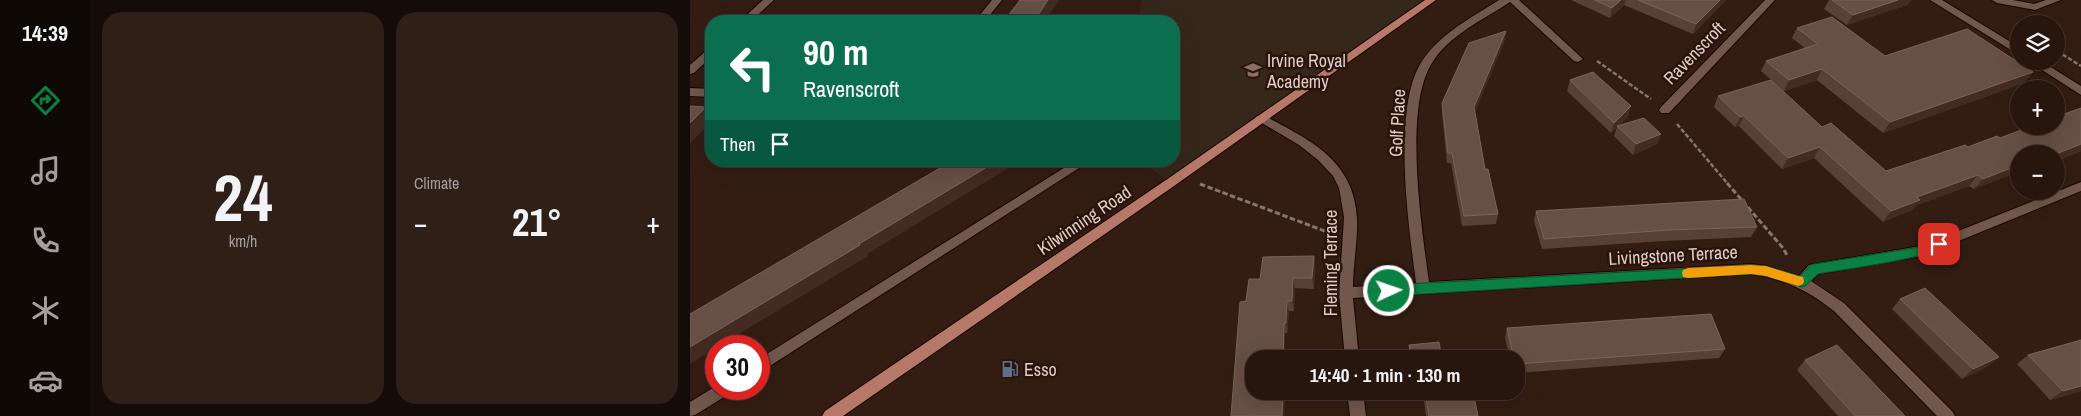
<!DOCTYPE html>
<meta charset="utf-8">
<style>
body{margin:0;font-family:"Archivo Narrow",sans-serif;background:#2e1f17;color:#f1f3f6;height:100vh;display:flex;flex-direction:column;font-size:19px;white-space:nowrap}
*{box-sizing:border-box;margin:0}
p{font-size:16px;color:#a49f9e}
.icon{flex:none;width:28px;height:28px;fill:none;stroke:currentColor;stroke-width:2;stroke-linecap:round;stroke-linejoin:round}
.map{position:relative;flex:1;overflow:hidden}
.details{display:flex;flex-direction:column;gap:12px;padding:12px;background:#150c08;width:600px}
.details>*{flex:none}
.banner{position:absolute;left:15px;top:15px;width:475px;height:152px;border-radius:20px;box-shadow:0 5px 20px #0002,0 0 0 1px #42352e;background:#0b6e4f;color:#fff;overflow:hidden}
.tools{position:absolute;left:1320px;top:15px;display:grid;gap:10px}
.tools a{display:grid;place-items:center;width:55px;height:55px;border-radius:50%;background:#26160e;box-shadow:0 5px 20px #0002,0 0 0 1px #42352e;font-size:25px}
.speed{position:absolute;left:15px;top:335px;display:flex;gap:10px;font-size:25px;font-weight:700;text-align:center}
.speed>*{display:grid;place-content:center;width:65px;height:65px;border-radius:50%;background:#26160e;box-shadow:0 5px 20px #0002,0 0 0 1px #42352e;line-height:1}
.speed .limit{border:8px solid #d22;background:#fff;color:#111}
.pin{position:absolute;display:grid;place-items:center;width:42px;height:42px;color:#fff;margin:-21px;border-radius:10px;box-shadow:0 2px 8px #0006}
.me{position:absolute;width:55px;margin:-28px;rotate:87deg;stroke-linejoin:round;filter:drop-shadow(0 0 4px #0008)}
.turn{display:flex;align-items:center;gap:18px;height:105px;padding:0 15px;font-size:22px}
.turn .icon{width:65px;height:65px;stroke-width:2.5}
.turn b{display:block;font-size:35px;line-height:42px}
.then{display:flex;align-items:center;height:48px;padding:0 15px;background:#0003;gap:10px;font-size:19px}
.big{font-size:38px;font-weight:800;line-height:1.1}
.details .card{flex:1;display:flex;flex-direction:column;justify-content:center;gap:8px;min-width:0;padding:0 18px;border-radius:20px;background:#2e1f17}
.details .dial{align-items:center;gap:0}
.dial b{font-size:65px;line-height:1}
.heat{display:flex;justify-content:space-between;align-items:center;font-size:28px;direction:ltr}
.details .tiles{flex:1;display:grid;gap:12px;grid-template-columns:repeat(2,1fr)}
.trip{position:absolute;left:555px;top:350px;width:280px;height:50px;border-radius:20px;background:#26160e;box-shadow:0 5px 20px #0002,0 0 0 1px #42352e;font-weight:800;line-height:50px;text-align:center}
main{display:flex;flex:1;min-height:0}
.tab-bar{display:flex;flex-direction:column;width:90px;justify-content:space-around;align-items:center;background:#0f0906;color:#a49f9e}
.tab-bar .icon{width:35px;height:35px}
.tab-bar .selected{color:#0b8043}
.tab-bar b{font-size:22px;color:#f1f3f6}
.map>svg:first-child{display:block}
.education{fill:#36271b}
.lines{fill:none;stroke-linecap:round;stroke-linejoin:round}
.street-casing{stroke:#1a0601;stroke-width:2}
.primary-casing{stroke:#1a0601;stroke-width:2}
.path-far1{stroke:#87746c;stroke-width:2.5;stroke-dasharray:4.5 2;stroke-linecap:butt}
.path{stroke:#87746c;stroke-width:3;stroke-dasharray:5.5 2.5;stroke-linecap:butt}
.street{fill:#71574c;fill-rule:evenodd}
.primary{fill:#b57869;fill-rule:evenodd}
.wall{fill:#584036}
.shaded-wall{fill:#432b21}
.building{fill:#664f46;stroke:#79635a}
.route{fill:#0b8043;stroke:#07532c}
.slow{fill:#f59e0b}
.labels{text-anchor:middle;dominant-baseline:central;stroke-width:5;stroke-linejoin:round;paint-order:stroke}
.street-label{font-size:18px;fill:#decec8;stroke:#29130a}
.poi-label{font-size:18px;fill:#decec8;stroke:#29130a;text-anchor:start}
</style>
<main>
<nav class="tab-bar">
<b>14:39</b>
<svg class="icon selected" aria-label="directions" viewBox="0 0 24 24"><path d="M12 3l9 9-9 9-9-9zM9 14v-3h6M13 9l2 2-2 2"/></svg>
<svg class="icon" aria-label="music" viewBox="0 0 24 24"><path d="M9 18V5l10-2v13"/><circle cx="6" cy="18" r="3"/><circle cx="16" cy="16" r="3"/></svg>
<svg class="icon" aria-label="phone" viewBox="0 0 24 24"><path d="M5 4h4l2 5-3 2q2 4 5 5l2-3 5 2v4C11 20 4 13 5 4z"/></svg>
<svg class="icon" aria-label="climate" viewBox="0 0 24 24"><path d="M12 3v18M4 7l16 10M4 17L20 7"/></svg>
<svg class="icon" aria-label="car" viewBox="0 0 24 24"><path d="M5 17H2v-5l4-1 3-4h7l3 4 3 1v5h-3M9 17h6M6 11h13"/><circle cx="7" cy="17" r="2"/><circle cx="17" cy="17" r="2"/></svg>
</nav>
<section class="details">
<div class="tiles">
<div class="card dial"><b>24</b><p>km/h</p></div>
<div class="card"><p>Climate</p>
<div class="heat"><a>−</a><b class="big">21°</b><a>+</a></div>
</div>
</div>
</section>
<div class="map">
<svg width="1391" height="416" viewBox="0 0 1391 416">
<rect width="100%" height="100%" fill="#331d13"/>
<path class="education" d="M452 0H743L480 183 452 161H484V21H447Z"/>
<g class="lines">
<g class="street-casing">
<path id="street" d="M73 0H84L61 21H50Z
M302 0H312L295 21H285Z
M809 0H829L893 59 888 62 884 61 820 2C793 20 759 35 742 63 713 108 732 230 739 282L1061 264 1076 266 1109 276 1119 265 1124 264 1231 246 1391 182V191L1232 256 1128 274 1121 281 1154 303 1262 411 1265 416H1247L1144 311C1117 290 1095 279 1061 274L663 298 669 359H655L649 294 654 217 649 188 643 176 628 160 609 145 565 119 567 116H575C620 140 664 160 667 218 668 241 663 264 663 287L726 283C719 228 701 108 732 61 750 34 782 17 809 0Z
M1075 0H1085L979 113H971L969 110 971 107Z
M1240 0H1252L1329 47V55Z
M1302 0H1323L1344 4 1356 0H1371L1345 10 1307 3Z
M21 49V57L4 73 0 74V65L17 50Z
M1338 61H1351L1391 86V95Z
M0 88 21 89V97L0 96Z
M385 161H400L69 373V359Z
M26 386V389H42L39 394 5 415 0 416V402Z
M657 391H673L676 416H660Z"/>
</g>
<g class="primary-casing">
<path id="primary" d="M735 0H746L484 186 153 416H132L135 411 476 180Z"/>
</g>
<path class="path-far1" d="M1367 51 1391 66
M907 61 961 99
M987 124 1038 184"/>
<path class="path" d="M1037 183 1093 248 1098 257
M510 184 640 233"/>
<use href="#street" class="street"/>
<use href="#primary" class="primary"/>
</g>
<path class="wall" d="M881 0H1036L1003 34 934 5 920 18Z
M1139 0H1221L1217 5 1157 25 1134 9Z
M1107 28 1195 56 1343 72 1334 83 1193 133 1127 80 1094 91 1071 71 1076 61 1115 48 1102 38Z
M816 31 814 42 785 112 795 169 808 214 806 224 772 226 761 163H757L752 113V103Z
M880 80 938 117 929 125 971 134 967 144 943 155 924 136 927 127 921 133 877 91Z
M1028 96 1132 127 1196 171 1310 138 1391 108V151L1366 161V154H1329L1284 189 1279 186 1227 205 1222 210 1193 222 1124 158 1092 169 1049 126 1045 127 1024 107Z
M846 211 1067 227 1061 237 974 241 852 249 844 221Z
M624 256 625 267 624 289 605 288 604 311H599L597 333H595V359H564V391H595L594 416H541L556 301 570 279Z
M1210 299 1309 357 1298 366 1272 379 1202 309Z
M817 328 1035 349 1029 358 826 373V359H820L815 338Z
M1391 340V391L1360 400 1327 364 1338 355Z
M719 345 752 359H719Z
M1115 360 1215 416H1148L1107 370Z
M723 391H783L788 416H736L733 394 723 395Z"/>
<path class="shaded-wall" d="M358 0H369L355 21H344Z
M931 0H936L934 5 920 18 922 8Z
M1030 0H1036L1003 34 1006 24Z
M1208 0H1221L1217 5 1157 25 1163 15Z
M816 31 814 42 783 117 784 107Z
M1132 69 1127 80 1094 91 1099 80Z
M1343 72 1334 83 1193 133 1200 122Z
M941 106 938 117 921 133 924 123Z
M16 107 21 113V122L0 143V123Z
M1054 116 1049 126 1045 127 1050 117Z
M971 134 967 144 943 155 946 144Z
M1391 144V151L1366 161V154Z
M1130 147 1124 158 1092 169 1098 158Z
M307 161H330L177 254 178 256 29 346H26V348L0 364V347L169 244Z
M1329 165V172L1284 189 1293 179Z
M1288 175 1279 186 1227 205 1222 210 1193 222 1201 211 1227 197Z
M624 256 625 267 624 289 622 278Z
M603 278 605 288 604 311 602 301Z
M597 301 599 311 597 333 596 323Z
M594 323 595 333V359H593Z
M1309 357 1298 366 1272 379 1283 369Z
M1391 386V391L1360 400 1373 391Z
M593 391H595L594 416H592Z"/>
<path class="building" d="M330 0H358L344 21H314Z
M905 0H931L922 8Z
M948 0H1030L1006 24Z
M1142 0H1208L1163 15Z
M1142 17 1195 56 1277 29 1343 72 1200 122 1132 69 1099 80 1076 61 1128 44 1107 28Z
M816 31 784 107 795 169H798L808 214 774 216 762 153H758L752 103 779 43Z
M903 72 941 106 924 123 880 80Z
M1081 80 1132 127 1141 123 1196 171 1275 145 1278 147 1307 136 1310 138 1342 126H1366V117L1391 108V144L1366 154H1329V165L1293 179 1288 175 1227 197 1230 200 1201 211 1130 147 1098 158 1054 116 1050 117 1028 96Z
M0 106 16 107 0 123Z
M954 118 971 134 946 144 927 126Z
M262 161H307L169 244 170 245 0 347V314Z
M1054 199 1067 227 979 230 854 239 846 211Z
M624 256 622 278H603L602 301H597L596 323H594L593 359H564V391H593L592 416H541L550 302 556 301 559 279H570L573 257Z
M1235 288 1309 357 1283 369 1210 299Z
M1021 314 1035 349 826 364V359H824L817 328Z
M1391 340V386L1373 391 1338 355Z
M749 342 752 359H721L719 345Z
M1147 345 1215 416H1165L1115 360Z
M735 391H783L788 416H739Z"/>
<path class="route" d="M1249 239 1254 241 1255 244C1247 258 1148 270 1128 274L1116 285 1112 287 1076 276 1061 274 699 296 694 294 693 291 694 287 699 285 1061 265 1076 266 1110 276 1120 266 1124 264 1230 247Z"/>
<path class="slow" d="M1061 265 1076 266 1108 276 1113 277 1114 281 1113 284 1108 286 1076 276 1061 274 998 278 993 277 992 273 993 270 998 268Z"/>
<defs>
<g id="school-bare" transform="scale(1.35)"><path d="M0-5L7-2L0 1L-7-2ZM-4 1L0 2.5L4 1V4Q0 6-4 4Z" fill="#8d6e63" stroke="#29130a" stroke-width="2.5" paint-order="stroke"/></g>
<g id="fuel-bare" transform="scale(1.35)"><path d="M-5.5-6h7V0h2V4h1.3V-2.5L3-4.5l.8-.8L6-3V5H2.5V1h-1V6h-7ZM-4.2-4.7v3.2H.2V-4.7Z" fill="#5c6f8a" stroke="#29130a" stroke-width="2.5" paint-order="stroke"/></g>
</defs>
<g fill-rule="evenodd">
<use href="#school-bare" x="563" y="70"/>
<use href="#fuel-bare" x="320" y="369"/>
</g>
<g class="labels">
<g class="street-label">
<text transform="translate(1004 53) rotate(-46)">Ravenscroft</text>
<text transform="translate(707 123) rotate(-87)">Golf Place</text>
<text transform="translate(394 220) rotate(-34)">Kilwinning Road</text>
<text transform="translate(983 255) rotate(-3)">Livingstone Terrace</text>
<text transform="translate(640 263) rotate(-90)">Fleming Terrace</text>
</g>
<g class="poi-label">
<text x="577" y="60">Irvine Royal<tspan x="577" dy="21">Academy</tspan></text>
<text x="334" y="369">Esso</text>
</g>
</g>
</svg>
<div class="tools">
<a><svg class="icon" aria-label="layers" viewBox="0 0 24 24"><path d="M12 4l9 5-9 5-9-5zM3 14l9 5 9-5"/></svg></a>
<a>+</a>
<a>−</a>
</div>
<div class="speed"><div class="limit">30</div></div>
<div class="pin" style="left:1249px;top:244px;background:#d93025"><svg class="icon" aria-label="arrive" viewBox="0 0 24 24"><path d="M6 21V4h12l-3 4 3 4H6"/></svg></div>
<svg class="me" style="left:699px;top:291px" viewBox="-20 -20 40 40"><circle r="17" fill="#0b8043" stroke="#fff" stroke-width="3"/><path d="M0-11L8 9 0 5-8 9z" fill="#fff"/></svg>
<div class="trip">14:40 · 1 min · 130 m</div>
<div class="banner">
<div class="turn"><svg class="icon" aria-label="left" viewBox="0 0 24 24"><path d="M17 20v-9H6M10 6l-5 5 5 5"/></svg><div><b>90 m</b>Ravenscroft</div></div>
<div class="then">Then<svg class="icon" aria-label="arrive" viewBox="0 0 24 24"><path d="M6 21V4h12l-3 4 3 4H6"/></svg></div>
</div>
</div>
</main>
